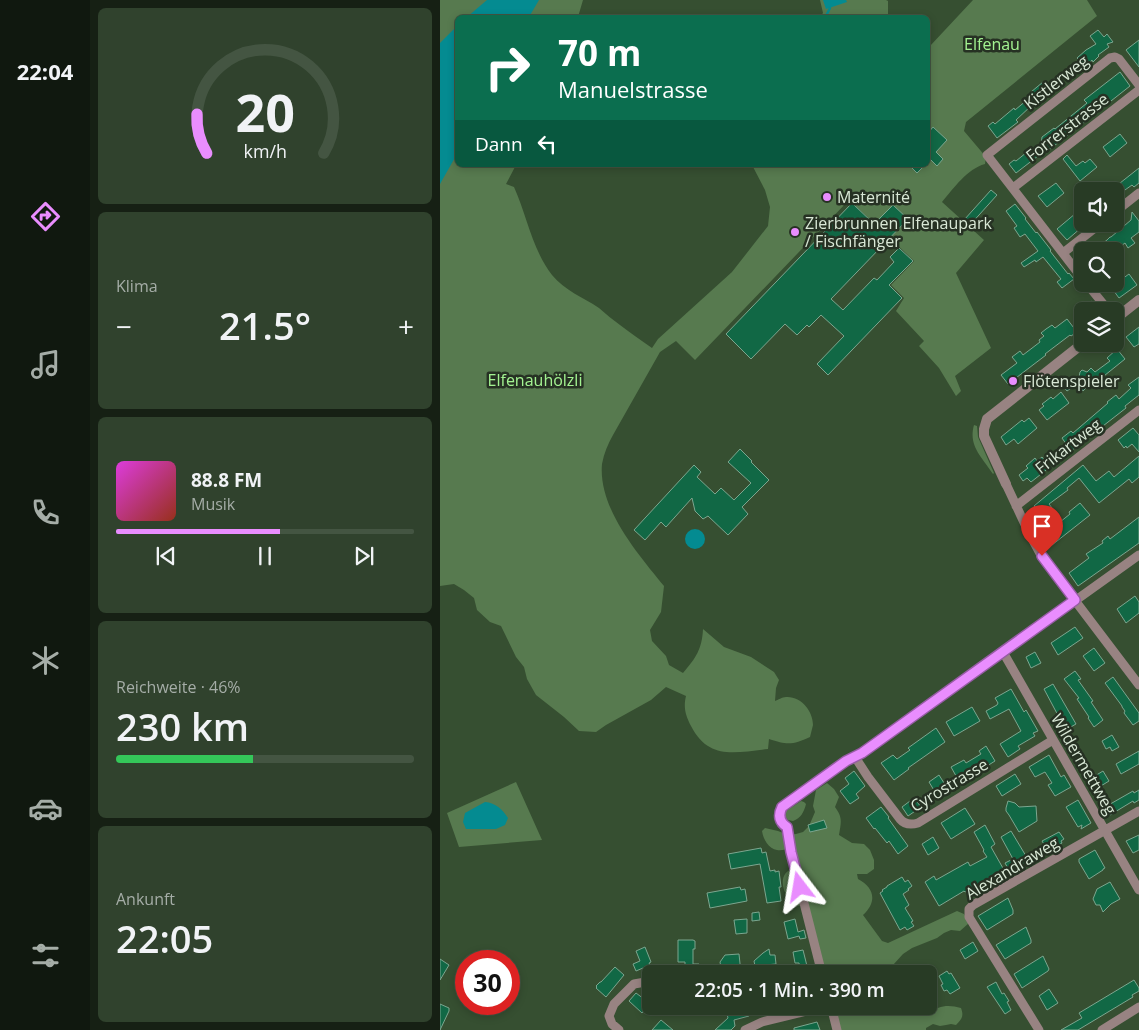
<!DOCTYPE html>
<html lang="de">
<meta charset="utf-8">
<style>
body{margin:0;font-family:"Open Sans",sans-serif;background:#30422d;color:#f1f3f6;height:100vh;display:flex;flex-direction:column;font-size:19px;white-space:nowrap}
*{box-sizing:border-box;margin:0}
p{font-size:16px;color:#a5ada7}
.icon{flex:none;width:28px;height:28px;fill:none;stroke:currentColor;stroke-width:2;stroke-linecap:round;stroke-linejoin:round}
.map{position:relative;flex:1;overflow:hidden}
.sheet{display:flex;flex-direction:column;gap:8px;padding:8px;background:#162014;width:350px}
.sheet>*{flex:none}
.hud{position:absolute;left:15px;top:15px;width:475px;height:152px;border-radius:8px;box-shadow:0 2px 8px #0003,0 0 0 1px #445542;background:#0b6e4f;color:#fff;overflow:hidden}
.fabs{position:absolute;left:634px;top:182px;display:grid;gap:10px}
.fabs a{display:grid;place-items:center;width:50px;height:50px;border-radius:8px;background:#283b25;box-shadow:0 2px 8px #0003,0 0 0 1px #445542;font-size:25px}
.speed{position:absolute;left:15px;top:950px;display:flex;gap:10px;font-size:25px;font-weight:700;text-align:center}
.speed>*{display:grid;place-content:center;width:65px;height:65px;border-radius:50%;background:#283b25;box-shadow:0 2px 8px #0003,0 0 0 1px #445542;line-height:1}
.speed .limit{border:8px solid #d22;background:#fff;color:#111}
.pin{position:absolute;display:grid;place-items:center;width:42px;height:42px;color:#fff;margin:-51px -21px;border-radius:50% 50% 50% 0;rotate:-45deg;box-shadow:0 0 5px #0007}
.pin .icon{rotate:45deg}
.me{position:absolute;width:55px;margin:-28px;rotate:346deg;stroke-linejoin:round;filter:drop-shadow(0 0 4px #0008)}
.turn{display:flex;align-items:center;gap:18px;height:105px;padding:0 20px;font-size:22px}
.turn .icon{width:65px;height:65px;stroke-width:2.5}
.turn b{display:block;font-size:35px;line-height:42px}
.then{display:flex;align-items:center;height:48px;padding:0 20px;background:#0003;gap:10px;font-size:19px}
.big{font-size:38px;font-weight:600;line-height:1.1}
.sheet .tile{flex:1;display:flex;flex-direction:column;justify-content:center;gap:8px;min-width:0;padding:0 18px;border-radius:8px;background:#30422d}
.sheet .dial{align-items:center;gap:0}
.dial svg{height:130px;overflow:visible;fill:none;stroke:#445542;stroke-width:7;stroke-linecap:round;text-anchor:middle}
.dial text{fill:#f1f3f6;stroke:none}
.song{display:flex;align-items:center;gap:15px}
.cover{width:60px;height:60px;border-radius:8px;background:linear-gradient(135deg,hsl(300 70% 55%),hsl(10 70% 35%))}
.played{height:5px;border-radius:2px;background:linear-gradient(90deg,#e98dfe 55%,#445542 55%)}
.keys{display:flex;justify-content:space-around;direction:ltr}
.heat{display:flex;justify-content:space-between;align-items:center;font-size:28px;direction:ltr}
.charge{height:8px;border-radius:4px;background:linear-gradient(90deg,#34c759 46%,#445542 0)}
.trip{position:absolute;left:202px;top:965px;width:295px;height:50px;border-radius:8px;background:#283b25;box-shadow:0 2px 8px #0003,0 0 0 1px #445542;font-weight:600;line-height:50px;text-align:center}
main{display:flex;flex:1;min-height:0}
.tabs{display:flex;flex-direction:column;width:90px;justify-content:space-around;align-items:center;background:#10180f;color:#a5ada7}
.tabs .icon{width:35px;height:35px}
.tabs .active{color:#e98dfe}
.tabs b{font-size:22px;color:#f1f3f6}
.map>svg:first-child{display:block}
.green{fill:#577a4f}
.water{fill:#048b91}
.lines{fill:none;stroke-linecap:round;stroke-linejoin:round}
.stream{stroke:#048b91;stroke-width:2.5}
.building{fill:#116845;stroke:#7ca68f}
.minor{stroke:#988382;stroke-width:9}
.tertiary{stroke:#988382;stroke-width:10}
.route-casing{stroke:#975ca5;stroke-width:12}
.route{stroke:#e98dfe;stroke-width:9}
.poi-dot{fill:#e98dfe;stroke:#263123;stroke-width:2}
.labels{text-anchor:middle;dominant-baseline:central;stroke-width:5;stroke-linejoin:round;paint-order:stroke}
.park-label{font-size:16px;fill:#a3f391;stroke:#263123}
.street-label{font-size:16px;fill:#d9e8d6;stroke:#263123}
.poi-label{font-size:16px;fill:#d9e8d6;stroke:#263123;text-anchor:start}
</style>
<main>
<nav class="tabs">
<b>22:04</b>
<svg class="icon active" aria-label="directions" viewBox="0 0 24 24"><path d="M12 3l9 9-9 9-9-9zM9 14v-3h6M13 9l2 2-2 2"/></svg>
<svg class="icon" aria-label="music" viewBox="0 0 24 24"><path d="M9 18V5l10-2v13"/><circle cx="6" cy="18" r="3"/><circle cx="16" cy="16" r="3"/></svg>
<svg class="icon" aria-label="phone" viewBox="0 0 24 24"><path d="M5 4h4l2 5-3 2q2 4 5 5l2-3 5 2v4C11 20 4 13 5 4z"/></svg>
<svg class="icon" aria-label="climate" viewBox="0 0 24 24"><path d="M12 3v18M4 7l16 10M4 17L20 7"/></svg>
<svg class="icon" aria-label="car" viewBox="0 0 24 24"><path d="M5 17H2v-5l4-1 3-4h7l3 4 3 1v5h-3M9 17h6M6 11h13"/><circle cx="7" cy="17" r="2"/><circle cx="17" cy="17" r="2"/></svg>
<svg class="icon" aria-label="filters" viewBox="0 0 24 24"><path d="M4 7h16M4 17h16"/><circle cx="9" cy="7" r="2"/><circle cx="15" cy="17" r="2"/></svg>
</nav>
<section class="sheet">
<div class="tile dial"><svg viewBox="0 0 100 80">
<path d="M14 69A42 42 0 1 1 86 69"/>
<path d="M14 69A42 42 0 0 1 8 45" stroke="#e98dfe"/>
<text x="50" y="56" font-size="32" font-weight="700">20</text>
<text x="50" y="72" font-size="11">km/h</text>
</svg></div>
<div class="tile"><p>Klima</p>
<div class="heat"><a>−</a><b class="big">21.5°</b><a>+</a></div>
</div>
<div class="tile">
<div class="song"><i class="cover"></i><div><b>88.8 FM</b><p>Musik</p></div></div>
<div class="played"></div>
<div class="keys"><svg class="icon" aria-label="previous" viewBox="0 0 24 24"><path d="M18 5L8 12l10 7zM5 5v14"/></svg><svg class="icon" aria-label="pause" viewBox="0 0 24 24"><path d="M8 5v14M16 5v14"/></svg><svg class="icon" aria-label="next" viewBox="0 0 24 24"><path d="M6 5l10 7-10 7zM19 5v14"/></svg></div>
</div>
<div class="tile"><p>Reichweite · 46%</p><b class="big">230 km</b><div class="charge"></div></div>
<div class="tile"><p>Ankunft</p><b class="big">22:05</b></div>
</section>
<div class="map">
<svg width="699" height="1030" viewBox="0 0 699 1030">
<rect width="100%" height="100%" fill="#364f31"/>
<path class="green" d="M0 0H143L138 17 18 18V165H76L66 184 74 187C87 216 92 249 112 275 125 291 143 297 159 308 166 314 173 320 180 325 190 333 201 340 212 348L218 339 292 272 328 226 330 207 325 190 312 165H488V47L490 46 533 0H647L657 16 526 122 524 131 546 157 545 164C527 169 514 188 502 202L544 240 516 273 551 348 515 376 521 391 516 396 499 368 479 346 484 341 456 311 464 298 451 285 474 261 450 238 468 219 453 205 437 222 438 227 409 200 255 360 236 341 220 352 173 435C168 444 164 453 162 464 158 508 198 554 224 586L221 612 210 630 212 641 226 656 229 665 243 673C256 658 262 649 263 629L284 647 311 657 334 672 339 680 336 688 335 701C338 700 342 697 346 697 361 696 373 711 373 725 372 729 371 733 370 737 353 745 347 745 329 739L328 749C296 752 269 761 251 726 246 716 243 708 246 696L226 687 211 700 166 725 156 732 139 731 124 717 96 695 87 679 84 667 76 657 61 626 50 622 37 610 34 598 24 590 14 584 0 586Z
M380 0H446L448 1V17H380L383 13Z
M534 425 537 426 538 437 554 473 553 474C542 457 528 446 534 425Z
M76 782 102 840 19 847 7 813Z
M387 783 394 789 399 797 395 807C403 818 401 822 399 835L412 843 424 844 430 850 434 860V869L427 874H417L418 879C435 888 437 902 423 915L442 941 448 943 517 911 524 914 529 923 520 931 511 930 504 933 497 938 472 948 463 954 453 965 455 971 457 974H384L365 905 357 906C354 903 350 901 348 898 340 886 340 870 356 868L351 848C347 849 341 851 337 850 329 849 323 839 322 831L325 828 338 831 348 835 356 834 363 832 369 826 375 812 373 806 376 790Z
M361 801 364 802 366 804C364 812 361 818 353 821L348 820 345 816 346 811Z
M392 1006H475L474 1008 479 1012 484 1007 495 1006 498 1008C506 1005 513 1006 521 1008 524 1016 522 1019 516 1025L511 1024 506 1025 500 1026 493 1024 486 1028V1030H398Z"/>
<path class="water" d="M47 0H99L89 17H27Z
M383 0H406L407 2 386 9Z
M17 26V154L0 184V43Z
M245 539a10 10 0 1 1 20 0a10 10 0 1 1-20 0Z
M45 802C56 803 62 809 68 818L65 825 56 829H26L23 822 25 813Z"/>
<g class="lines">
<path class="stream" d="M385 18 390 8"/>
</g>
<path class="building" d="M658 30 664 37 667 34 673 42 667 44 669 47 658 55 659 56 653 62 652 60 646 67 637 58 646 50 656 44 650 36Z
M699 40V67L686 50Z
M680 72 690 86 610 149 609 148 600 155 602 137 614 128 615 129 647 103 644 100Z
M615 78 620 84 616 87 618 88 594 107 592 105 576 120 578 122 557 138 548 126 553 122 555 124 574 108 575 110 593 95 591 92 603 82 606 86Z
M493 127 507 140 496 152 503 159 497 166 488 157V133Z
M680 134 687 143 670 157 663 147Z
M592 148 598 156 576 173 569 164 574 160 576 161Z
M627 155 636 166 643 161 645 163 650 159 657 167 640 181 623 159Z
M469 165H485L477 173Z
M699 168V183L694 187 692 185 675 197V187Z
M616 183 624 193 607 207 598 196Z
M551 190 557 195 530 225 524 220Z
M412 203 434 224 453 205 468 219 391 299 403 310 434 278 437 280 454 262 450 257 459 248 473 261 449 285 462 298 388 375 377 364 404 336 381 315 369 327 367 325 357 335 345 324 311 359 286 334Z
M575 204 586 218 585 219 596 233 597 232 611 250 610 251 628 274 629 273 634 279 622 288 617 282 621 279 603 257 596 262 595 260 584 267 581 263 598 251 585 234 580 237 574 228 577 226 566 211Z
M642 208V227L627 240 617 229Z
M692 212 699 221V232L691 238 695 243 688 248 685 243 674 251H653L667 240 670 237H671L691 220Z
M689 274 697 285 679 298 671 287Z
M652 301 659 311H639Z
M627 319 637 332 631 336 630 335 605 354 606 355 568 384 561 375 577 363 572 357 580 351 583 355 600 342 599 340 604 336 601 333 606 329 612 325 615 328Z
M699 327V344L694 347 686 337Z
M677 349 685 359 649 388 648 386 643 391 635 380 639 377 640 372 642 370 647 372 651 368 655 372 670 361 667 358Z
M699 377V395L685 406 686 408 631 451 622 438 631 431 633 433 668 403 667 402 676 395 679 399 691 388 688 385Z
M628 380 634 386 627 391 622 385Z
M621 392 629 403 607 420 599 410 604 406 602 404 606 401 611 397 613 399Z
M589 418 597 428 578 444 574 439 566 445 561 437 582 420 584 422Z
M693 428 699 435V452L692 444 687 448 686 446 684 448 678 440Z
M300 449 312 461 311 462 329 480 302 507 308 514 288 535 268 516 263 519 255 511 252 498 226 527 221 522 205 540 194 530 254 465 261 472 257 477 275 494 281 488 294 500 311 483 288 462Z
M699 456V477L692 483 689 479 659 503 639 478 627 488 628 490 609 504 612 508 602 516 594 506 643 465 656 481 669 471 674 477Z
M602 457 610 467 591 482 587 478 583 481 579 475 588 468 586 466 595 458 597 461Z
M640 503 650 515 612 545 604 535 630 514 629 512Z
M699 517V543L638 586 629 573 649 558 646 554 663 543 662 541 668 536 670 539Z
M695 596 699 602V613L686 623 677 609Z
M635 627 643 638 618 655 611 643Z
M654 648 665 663 654 671 643 656Z
M595 652 601 663 591 668 586 657Z
M635 671 641 679 638 680 653 701 651 702 663 720 654 727 648 718 649 717 637 699 639 698 624 679Z
M673 677 699 713V721L693 725 684 713 685 711 682 707V706L665 683Z
M613 684 636 724 622 732 617 723 621 721 604 689Z
M571 689 584 712 586 710 598 731 593 733 595 736 578 746 580 749 568 757 560 744 581 731 569 709 550 719 546 711 557 705 558 703 555 698Z
M532 707 540 721 514 736 506 722Z
M496 728 505 742 468 768 469 769 454 780 441 763 453 755 457 759 470 750 468 748Z
M672 735 679 747 672 751 670 747 666 749 662 741Z
M546 746 555 761 520 783 511 767 524 760 526 763 541 754 539 751Z
M699 751V764L681 774 676 764Z
M609 755 621 777 624 775 631 787 615 796 608 785 612 783 605 772 595 777 589 767Z
M414 771 425 786 416 794 419 798 410 804 400 791 409 784 405 778Z
M663 771 669 781 656 789 650 779Z
M575 774 581 784 562 796 556 786Z
M499 775 509 791 498 797 489 782Z
M699 790V800L694 803 693 801 670 815 665 807 693 791 694 793Z
M474 798 481 807 468 816 462 807Z
M638 800 651 823 641 829 642 825 638 827 626 807Z
M568 801 575 803 579 807 596 806 597 821 579 832 569 815 566 811V808Z
M441 807 449 817 448 818 468 846 458 854 449 841 447 843 435 828 434 829 426 818Z
M525 808 535 824 511 839 501 823Z
M384 820 387 828 370 832 368 825Z
M545 825 555 844 551 847 564 870 546 881 548 885 542 889 536 892 533 888 525 892 524 891 499 906 485 882 494 876 496 880 528 862 530 866 547 857 543 851 544 850 534 832Z
M571 831 589 861 570 872 565 863 573 859 561 837Z
M619 832 624 839 621 841 622 843 608 851 602 841Z
M699 835V850L693 853 686 841Z
M493 837 499 848 488 855 482 844Z
M321 848 322 853 326 852 330 871 335 870V872L339 871 341 887H339L341 901 327 903 320 864 291 869 288 854Z
M655 850 665 868 663 869V870L649 879 639 862V859Z
M462 877 465 882 468 880 472 886 468 889 469 890 463 894 469 905 465 908 473 921 471 922 474 926 467 930 465 927 460 930 440 893 443 891 442 890 447 887V886Z
M670 882 680 899 671 904 663 912 660 905H656L653 899 657 889Z
M300 887 301 890 305 889 307 901 270 908 267 893Z
M568 898 573 910V914L547 930 538 916Z
M319 912 320 920 312 921V913Z
M307 919V933L296 934 294 920Z
M355 919 358 932 364 930 366 938 360 939 359 936 348 939 344 922Z
M586 927 591 940V943L565 959 556 945Z
M238 940H253L255 941V949H253V964H259L260 972 245 973V962H238Z
M533 942 538 951 525 959 520 950Z
M205 947 211 962 209 963 210 965 196 971 193 964 200 961 196 951Z
M329 949 330 955H335L336 964 315 966 314 961 323 953Z
M363 950 369 974H361L359 963H355L353 952Z
M299 954 301 973 282 974 280 962 285 955Z
M603 956 609 969 608 971 582 988 574 974Z
M0 959 9 965 0 980Z
M175 967 184 975 166 997 156 988 157 987 156 986 160 982H161Z
M507 971 509 974 511 973 520 988 510 994 507 990 504 991 501 985 503 984 499 976Z
M694 980 699 988V991L692 995 693 997 638 1030H621L642 1018 639 1013Z
M556 982 562 994 564 993 569 1001 567 1002 571 1010 565 1014 547 987Z
M609 989 618 1003 607 1010 599 996Z
M196 993 204 999 207 995 211 999V1011L206 1008 202 1013 189 1001Z
M0 1004 9 1008V1011L0 1030Z
M315 1006H333V1009L309 1015V1016L294 1020 295 1026 291 1030H275L288 1018 287 1014Z
M221 1020 233 1030H212Z
M377 1022 380 1030H354V1028Z"/>
<g class="lines">
<path class="minor" d="M573 188 699 90
M675 212 699 193
M623 253 660 224
M642 278 547 155 670 58 675 57 679 59 699 85
M647 284 669 311
M566 484 589 533 602 557 699 685
M576 506 699 410
M563 652 699 890
M415 757 428 777 460 819C465 825 471 825 478 823L613 740
M382 974 351 852 347 827C339 822 338 815 342 807L406 761 422 753 699 555
M391 1006 397 1030
M179 1030 172 1024 169 1016 174 1004 194 984 211 981
M305 1030 322 1022 387 1006
M599 1030 529 917V909L533 905 699 811
M662 1030 699 1007"/>
<path class="tertiary" d="M675 319 699 300
M566 484 544 436V429L547 419 642 344"/>
</g>
<g class="lines">
<g class="route-casing">
<path id="route" d="M360 887 351 852 347 827C339 822 338 815 342 807L406 761 422 753 635 600 602 556"/>
</g>
<use href="#route" class="route"/>
</g>
<g class="poi-dot">
<circle cx="387" cy="197" r="5"/>
<circle cx="355" cy="232" r="5"/>
<circle cx="573" cy="381" r="5"/>
</g>
<g class="labels">
<g class="park-label">
<text x="552" y="44">Elfenau</text>
<text x="95" y="380">Elfenauhölzli</text>
</g>
<g class="street-label">
<text transform="translate(616 82) rotate(-38)">Kistlerweg</text>
<text transform="translate(627 127) rotate(-38)">Forrerstrasse</text>
<text transform="translate(628 446) rotate(-38)">Frikartweg</text>
<text transform="translate(644 764) rotate(60)">Wildermettweg</text>
<text transform="translate(509 785) rotate(-31)">Cyrostrasse</text>
<text transform="translate(572 868) rotate(-31)">Alexandraweg</text>
</g>
<g class="poi-label">
<text x="397" y="197">Maternité</text>
<text x="365" y="223">Zierbrunnen Elfenaupark<tspan x="365" dy="18">/ Fischfänger</tspan></text>
<text x="583" y="381">Flötenspieler</text>
</g>
</g>
</svg>
<div class="fabs">
<a><svg class="icon" aria-label="sound" viewBox="0 0 24 24"><path d="M4 9h4l5-4v14l-5-4H4zM17 9q2 3 0 6"/></svg></a>
<a><svg class="icon" aria-label="search" viewBox="0 0 24 24"><circle cx="10" cy="10" r="6"/><path d="M15 15l6 6"/></svg></a>
<a><svg class="icon" aria-label="layers" viewBox="0 0 24 24"><path d="M12 4l9 5-9 5-9-5zM3 14l9 5 9-5"/></svg></a>
</div>
<div class="speed"><div class="limit">30</div></div>
<div class="pin" style="left:602px;top:556px;background:#d93025"><svg class="icon" aria-label="arrive" viewBox="0 0 24 24"><path d="M6 21V4h12l-3 4 3 4H6"/></svg></div>
<svg class="me" style="left:360px;top:887px" viewBox="-20 -20 40 40"><path d="M0-17L14 15 0 8-14 15z" fill="#e98dfe" stroke="#fff" stroke-width="4"/></svg>
<div class="trip">22:05 · 1 Min. · 390 m</div>
<div class="hud">
<div class="turn"><svg class="icon" aria-label="right" viewBox="0 0 24 24"><path d="M7 20v-9h11M14 6l5 5-5 5"/></svg><div><b>70 m</b>Manuelstrasse</div></div>
<div class="then">Dann<svg class="icon" aria-label="left" viewBox="0 0 24 24"><path d="M17 20v-9H6M10 6l-5 5 5 5"/></svg></div>
</div>
</div>
</main>
